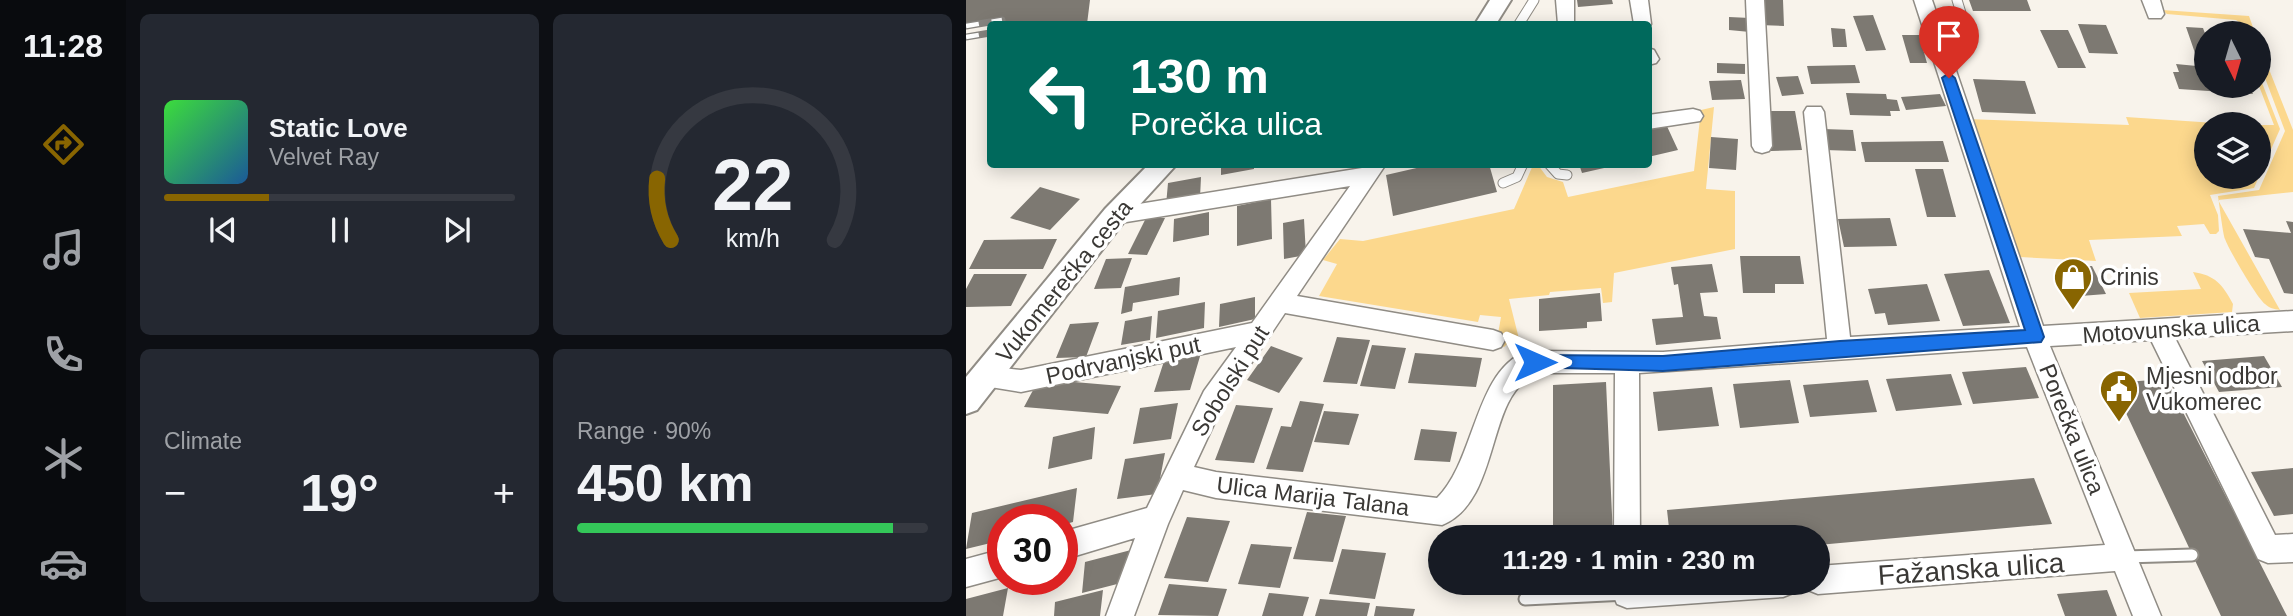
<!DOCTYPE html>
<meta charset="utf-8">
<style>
body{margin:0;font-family:Helvetica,sans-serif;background:#242831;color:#f1f3f6;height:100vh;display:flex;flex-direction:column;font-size:26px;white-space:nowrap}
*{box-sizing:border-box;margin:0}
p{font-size:23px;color:#9ea1a6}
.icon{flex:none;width:38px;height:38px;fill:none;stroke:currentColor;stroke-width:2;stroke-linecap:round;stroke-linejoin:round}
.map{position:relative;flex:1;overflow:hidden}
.panel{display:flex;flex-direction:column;gap:14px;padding:14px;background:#0d0f14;width:840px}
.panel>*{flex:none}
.top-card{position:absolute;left:21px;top:21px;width:665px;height:147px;border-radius:7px;box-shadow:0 4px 18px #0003;background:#00695c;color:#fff;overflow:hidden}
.needle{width:46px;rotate:175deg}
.buttons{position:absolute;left:1228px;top:21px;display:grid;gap:14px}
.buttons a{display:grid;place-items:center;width:77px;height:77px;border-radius:50%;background:#171b24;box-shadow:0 4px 18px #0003;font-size:35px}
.speed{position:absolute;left:21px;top:504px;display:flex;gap:14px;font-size:35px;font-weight:700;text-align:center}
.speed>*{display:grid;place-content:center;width:91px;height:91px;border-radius:50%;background:#171b24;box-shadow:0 4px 18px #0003;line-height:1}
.speed .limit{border:10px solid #d22;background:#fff;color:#111}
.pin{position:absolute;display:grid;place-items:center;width:60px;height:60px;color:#fff;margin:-72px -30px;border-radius:50% 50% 50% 0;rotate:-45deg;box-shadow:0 0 7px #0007}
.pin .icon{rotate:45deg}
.me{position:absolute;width:77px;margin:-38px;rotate:90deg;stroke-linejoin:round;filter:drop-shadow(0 0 5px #0008)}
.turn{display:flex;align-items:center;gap:24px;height:147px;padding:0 28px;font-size:32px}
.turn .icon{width:91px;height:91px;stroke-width:2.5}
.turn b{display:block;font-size:49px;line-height:60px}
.big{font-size:52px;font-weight:800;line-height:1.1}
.panel .card{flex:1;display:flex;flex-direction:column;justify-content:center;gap:10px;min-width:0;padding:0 24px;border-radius:10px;background:#242831}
.panel .dial{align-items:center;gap:0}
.dial svg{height:182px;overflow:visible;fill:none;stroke:#363941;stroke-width:7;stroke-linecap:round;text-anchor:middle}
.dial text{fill:#f1f3f6;stroke:none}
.song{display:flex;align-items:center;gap:21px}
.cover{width:84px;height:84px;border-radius:10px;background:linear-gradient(135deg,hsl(120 70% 55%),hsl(210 70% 35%))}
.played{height:7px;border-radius:4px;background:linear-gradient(90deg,#886501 30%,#363941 30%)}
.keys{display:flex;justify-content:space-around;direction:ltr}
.heat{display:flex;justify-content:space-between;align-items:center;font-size:38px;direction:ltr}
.charge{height:10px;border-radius:5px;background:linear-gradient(90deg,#34c759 90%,#363941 0)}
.panel .tiles{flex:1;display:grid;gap:14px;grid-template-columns:repeat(2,1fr)}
.trip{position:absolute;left:462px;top:525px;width:402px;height:70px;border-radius:35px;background:#171b24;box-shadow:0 4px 18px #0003;font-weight:800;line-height:70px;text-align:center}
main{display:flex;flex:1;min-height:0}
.menu{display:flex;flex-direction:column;width:126px;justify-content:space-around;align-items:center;background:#090b0e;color:#9ea1a6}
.menu .icon{width:49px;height:49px}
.menu .active{color:#886501}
.menu b{font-size:32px;color:#f1f3f6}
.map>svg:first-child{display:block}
.green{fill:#fcd88d}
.building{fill:#7d7972}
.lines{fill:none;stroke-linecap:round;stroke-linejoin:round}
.service-far1-casing{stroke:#908c85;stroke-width:11}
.service-casing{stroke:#908c85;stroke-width:15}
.minor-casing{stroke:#908c85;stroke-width:3}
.tertiary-casing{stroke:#908c85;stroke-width:4}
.service-far1{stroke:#fff;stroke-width:9}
.service{stroke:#fff;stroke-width:11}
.minor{fill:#fff;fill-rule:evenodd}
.tertiary{fill:#fff;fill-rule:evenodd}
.rail-casing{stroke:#888580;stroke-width:7}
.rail{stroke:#fff;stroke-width:4.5;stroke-dasharray:13;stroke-linecap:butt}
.route{fill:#1a73e8;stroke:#114b97;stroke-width:2}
.labels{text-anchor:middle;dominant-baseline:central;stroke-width:7;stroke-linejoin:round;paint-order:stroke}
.poi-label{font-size:23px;fill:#3a3835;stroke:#fff;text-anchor:start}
.street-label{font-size:23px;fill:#3a3835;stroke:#fff}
.near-street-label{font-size:28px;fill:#3a3835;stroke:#fff}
</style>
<main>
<nav class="menu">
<b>11:28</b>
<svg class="icon active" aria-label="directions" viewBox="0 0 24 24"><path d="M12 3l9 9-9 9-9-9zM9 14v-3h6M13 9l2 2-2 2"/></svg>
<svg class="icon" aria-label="music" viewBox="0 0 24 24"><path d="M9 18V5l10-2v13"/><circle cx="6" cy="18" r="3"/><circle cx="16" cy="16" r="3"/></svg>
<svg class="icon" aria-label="phone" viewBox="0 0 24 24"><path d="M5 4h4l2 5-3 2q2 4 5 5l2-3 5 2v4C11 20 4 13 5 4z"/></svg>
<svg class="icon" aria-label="climate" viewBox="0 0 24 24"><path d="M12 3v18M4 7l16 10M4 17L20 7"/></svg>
<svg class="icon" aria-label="car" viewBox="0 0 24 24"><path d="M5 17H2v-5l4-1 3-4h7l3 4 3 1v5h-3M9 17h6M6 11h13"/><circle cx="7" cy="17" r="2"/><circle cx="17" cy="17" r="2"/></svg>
</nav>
<section class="panel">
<div class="tiles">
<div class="card">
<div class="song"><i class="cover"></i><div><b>Static Love</b><p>Velvet Ray</p></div></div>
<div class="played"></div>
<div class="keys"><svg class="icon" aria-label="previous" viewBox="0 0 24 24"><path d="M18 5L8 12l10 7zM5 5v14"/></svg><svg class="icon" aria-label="pause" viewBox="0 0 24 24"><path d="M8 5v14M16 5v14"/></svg><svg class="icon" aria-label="next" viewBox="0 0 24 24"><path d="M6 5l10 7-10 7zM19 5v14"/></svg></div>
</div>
<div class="card dial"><svg viewBox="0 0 100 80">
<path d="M14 69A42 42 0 1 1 86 69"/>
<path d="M14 69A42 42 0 0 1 8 42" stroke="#886501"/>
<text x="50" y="56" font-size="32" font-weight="700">22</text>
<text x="50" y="72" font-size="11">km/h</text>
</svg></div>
<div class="card"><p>Climate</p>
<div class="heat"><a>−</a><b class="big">19°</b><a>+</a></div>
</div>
<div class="card"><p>Range · 90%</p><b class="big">450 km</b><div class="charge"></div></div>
</div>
</section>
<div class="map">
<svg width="1327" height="616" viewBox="0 0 1327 616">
<rect width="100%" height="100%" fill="#f8f3eb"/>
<path class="green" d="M1196 10 1283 16 1289 33H1282L1276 24 1270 20 1201 14Z
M1293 44 1327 130V192L1252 200 1314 310C1308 309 1303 308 1299 304 1291 298 1263 250 1259 239 1257 235 1253 202 1252 196L1293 190 1319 131 1293 62Z
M1293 75 1314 129 1288 188 1244 195 1252 215 1253 231 1250 234H1244L1238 224 1211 226 1216 236 1123 240 1130 261 1054 257 1001 119 1163 125 1160 117 1264 124H1241V177H1293V125H1308L1293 86Z
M748 107 740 189 769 191V249L648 273 646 302 637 303 635 288 584 292 583 295 543 299 555 347 543 342 538 347 530 345 535 317 514 315 512 322 353 296 371 264 357 260 374 239 397 241 548 209 567 165H572L581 177 597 182 602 197 728 171 735 110Z
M1227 272C1249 275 1257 285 1267 304L1266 312 1174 318 1163 293 1235 289Z"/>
<path class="building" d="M0 0H124L121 24H35L37 17 0 24Z
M611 0H646L647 4 612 7Z
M793 0H817L818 26 793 25Z
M1003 0H1061L1065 11H1007Z
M907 15 920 50 900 51 887 16Z
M763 17 784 18V32L763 30Z
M1112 24 1140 25 1152 54 1123 53Z
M1220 27 1237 28 1241 39V54L1229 53Z
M865 28 879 29 881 47H867Z
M1074 30H1102L1120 68H1092Z
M936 35H953L961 63H944Z
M751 63 779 64V74L751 73Z
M1210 64 1241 67V86H1283L1287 94 1213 89 1207 72H1213Z
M889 65 894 83 845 84 841 66Z
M832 76 838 94 816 96 810 77Z
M1007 79 1059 81 1070 114 1016 112Z
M775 80 779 99 746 100 743 81Z
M880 93 920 94 921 99 931 100 934 111H924L925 116 884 115Z
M974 94 980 106 940 110 935 97Z
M799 111H829L836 150 805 151Z
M699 122 712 150 682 157V126Z
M857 129 887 130 890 151 859 150Z
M745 137 772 139 770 170 743 168Z
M977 141 983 162H899L895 142Z
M255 164H288V169L255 175Z
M468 164H523L531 192 427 216 420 175Z
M613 164H647V166L616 173Z
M949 169H977L990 217H961Z
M235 177 234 198 200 205 202 183Z
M74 187 114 199 84 230 44 218Z
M305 199 306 239 271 246V206Z
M243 212V235L207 242 208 219Z
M180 218H199L181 255 162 254Z
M924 218 931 246 878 247 872 219Z
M338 219 340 255 318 259 317 223Z
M1320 221 1327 222V294L1318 293 1303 259 1289 257 1277 229 1325 233Z
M91 239 77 269H3L18 240Z
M774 256H834L838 284H809V293H777Z
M166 258 155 288 128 289 140 259Z
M746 264 752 292 734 293 738 316 751 317 755 339 690 345 686 319 717 317 712 284 708 285 705 267Z
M1126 266 1140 294 1102 297 1089 269Z
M1023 270 1044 323 997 326 978 274Z
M8 274H61L45 306 0 307V289Z
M214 277 213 295 167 303 166 311 155 314 159 287Z
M961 284 974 321 922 325 919 313 909 314 902 289Z
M634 293 636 321 621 322V328L573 331V299Z
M289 297V319L253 327 254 304Z
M239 302 238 328 190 338 192 311Z
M186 316 184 340 155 345 159 321Z
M133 322 120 357 90 358 104 324Z
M371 337 404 340 391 384 357 382Z
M406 345 440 348 429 389 394 386Z
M305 346 337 358 313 393 281 380Z
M235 353 224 390 188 392 200 355Z
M449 353 516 358 510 387 442 383Z
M1298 356 1316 387 1253 392 1236 361Z
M1060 367 1073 398 1007 404 996 372Z
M985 374 996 405 930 411 920 379Z
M73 379 155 386 142 414 58 407Z
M1200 379 1321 616H1255L1146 383Z
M824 380 833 423 774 428 767 384Z
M902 380 911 412 844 417 837 385Z
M640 382 647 537H587V385Z
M746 387 753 426 692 431 687 392Z
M334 401 358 404 337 472 300 469 315 426 325 427Z
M212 403 205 439 167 444 174 408Z
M270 405 307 408 288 463 249 460Z
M358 411 393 414 383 445 348 442Z
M129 427 126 459 82 469 87 437Z
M455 429 491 432 484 462 448 460Z
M199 453 191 494 151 499 159 459Z
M1327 468V514L1308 516 1285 472Z
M1068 478 1086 524 852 545V537H704L701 510Z
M111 488 107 522 96 525V520H37V540L0 549 6 513Z
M341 512 380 516 367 562 327 559Z
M221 517 264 521 242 582 198 578Z
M285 544 326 547 314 588 272 584Z
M376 549 420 553 409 599 363 594Z
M165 550 163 581 116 593 119 562Z
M203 584 261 589 252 616 192 615Z
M42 588 37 616H0V599Z
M137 590 134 616H88L89 602Z
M1141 590 1151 616H1099L1091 594Z
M303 593 343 597 337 616H296Z
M354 599 404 603 401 616H349Z
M410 606 449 609 447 616H408Z"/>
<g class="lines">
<g class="service-far1-casing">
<path id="service-far1" d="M991 0 995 13
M553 24 568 0
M583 164 592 174 601 175
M537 183 551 177 557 164"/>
</g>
<g class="service-casing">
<path id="service" d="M1159 557 1226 555
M559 599 661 594"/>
</g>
<g class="minor-casing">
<path id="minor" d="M590 0H608V24H592Z
M664 0H682L685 24 682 28V24H668Z
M780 0H798L806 146 803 151 796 153 789 151 786 146Z
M948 0H966L1077 326 1327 311V331L1209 338 1309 535 1327 534V562L1302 563 1292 559 1185 340 1084 346 1195 616H1167L1149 571 852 594 842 590 839 583H852V566L1139 545 1061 347 673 373 674 537H648L649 373H566C556 382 548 391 542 403 523 441 521 507 476 525L250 498 217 490 202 524 168 616H140L169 538 96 560V532L181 508 238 391 270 347 55 392 12 385 8 377 12 369 20 366 55 370 286 323 384 186 148 224 141 222 137 216 141 210 148 208 396 168 399 164H420L331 296 527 330 535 333 539 340 535 347 527 350 319 313 256 407 228 467 250 472 471 498C510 460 508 371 561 351L697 352 861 339 838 112 841 107H855L858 112 884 337 1054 327Z
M1176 0H1194L1198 14 1195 18H1183Z
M682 48 688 50 693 59 690 63 682 65Z
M727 109 734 111 737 116 734 121 682 129V115Z
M37 549V577L0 587V559Z
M654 583H831L827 593 817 597 661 608 651 604 647 594Z"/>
</g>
<g class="tertiary-casing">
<path id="tertiary" d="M524 0H545L530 24H509Z
M183 164H211L157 223 11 410 0 414V377L139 209Z"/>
</g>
<use href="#service-far1" class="service-far1"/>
<use href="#service" class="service"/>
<use href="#minor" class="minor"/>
<use href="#tertiary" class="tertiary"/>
<g class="rail-casing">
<path id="rail" d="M0 26 36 20
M0 37 24 33"/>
</g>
<use href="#rail" class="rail"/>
</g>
<path class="route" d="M983 73 989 78 1078 337 1075 342 697 371 563 367 561 362 563 357 569 355 697 356 874 341 1059 330 976 78Z"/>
<defs>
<g id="shop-pin" transform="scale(2.0125)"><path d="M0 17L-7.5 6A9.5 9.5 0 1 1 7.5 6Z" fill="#886501" stroke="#fff"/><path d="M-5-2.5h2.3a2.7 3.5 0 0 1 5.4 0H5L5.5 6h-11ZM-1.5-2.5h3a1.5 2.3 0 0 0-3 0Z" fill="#fff"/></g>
<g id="civic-pin" transform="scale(2.0125)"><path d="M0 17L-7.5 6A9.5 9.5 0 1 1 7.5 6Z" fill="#886501" stroke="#fff"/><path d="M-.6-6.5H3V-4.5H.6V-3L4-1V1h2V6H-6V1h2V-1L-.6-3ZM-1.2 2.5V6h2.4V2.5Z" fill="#fff"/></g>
</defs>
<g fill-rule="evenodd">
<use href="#shop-pin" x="1107" y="277"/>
<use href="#civic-pin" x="1153" y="389"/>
</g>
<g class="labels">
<g class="poi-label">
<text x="1134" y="277">Crinis</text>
<text x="1180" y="376">Mjesni odbor<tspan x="1180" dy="26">Vukomerec</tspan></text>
</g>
<g class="street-label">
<text transform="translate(98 281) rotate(-51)">Vukomerečka cesta</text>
<text transform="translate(1205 329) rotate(-4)">Motovunska ulica</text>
<text transform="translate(157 360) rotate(-12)">Podrvanjski put</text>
<text transform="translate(264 381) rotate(-58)">Sobolski put</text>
<text transform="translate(1106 429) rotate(68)">Porečka ulica</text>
<text transform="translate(347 496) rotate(7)">Ulica Marija Talana</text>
</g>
<g class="near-street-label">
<text transform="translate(1005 569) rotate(-4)">Fažanska ulica</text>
</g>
</g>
</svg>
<div class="buttons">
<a><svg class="needle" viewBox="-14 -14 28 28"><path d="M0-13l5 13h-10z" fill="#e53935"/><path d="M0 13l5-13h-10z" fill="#9ea1a6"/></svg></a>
<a><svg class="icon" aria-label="layers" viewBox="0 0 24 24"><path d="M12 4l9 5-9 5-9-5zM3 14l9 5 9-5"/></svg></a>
</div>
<div class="speed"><div class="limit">30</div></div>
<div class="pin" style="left:983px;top:78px;background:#d93025"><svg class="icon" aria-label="arrive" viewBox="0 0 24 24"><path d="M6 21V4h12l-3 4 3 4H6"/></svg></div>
<svg class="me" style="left:569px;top:362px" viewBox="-20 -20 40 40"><path d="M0-17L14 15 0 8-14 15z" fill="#1a73e8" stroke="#fff" stroke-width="4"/></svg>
<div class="trip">11:29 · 1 min · 230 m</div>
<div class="top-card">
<div class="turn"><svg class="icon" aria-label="left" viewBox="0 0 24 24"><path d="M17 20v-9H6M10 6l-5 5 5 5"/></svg><div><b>130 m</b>Porečka ulica</div></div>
</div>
</div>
</main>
